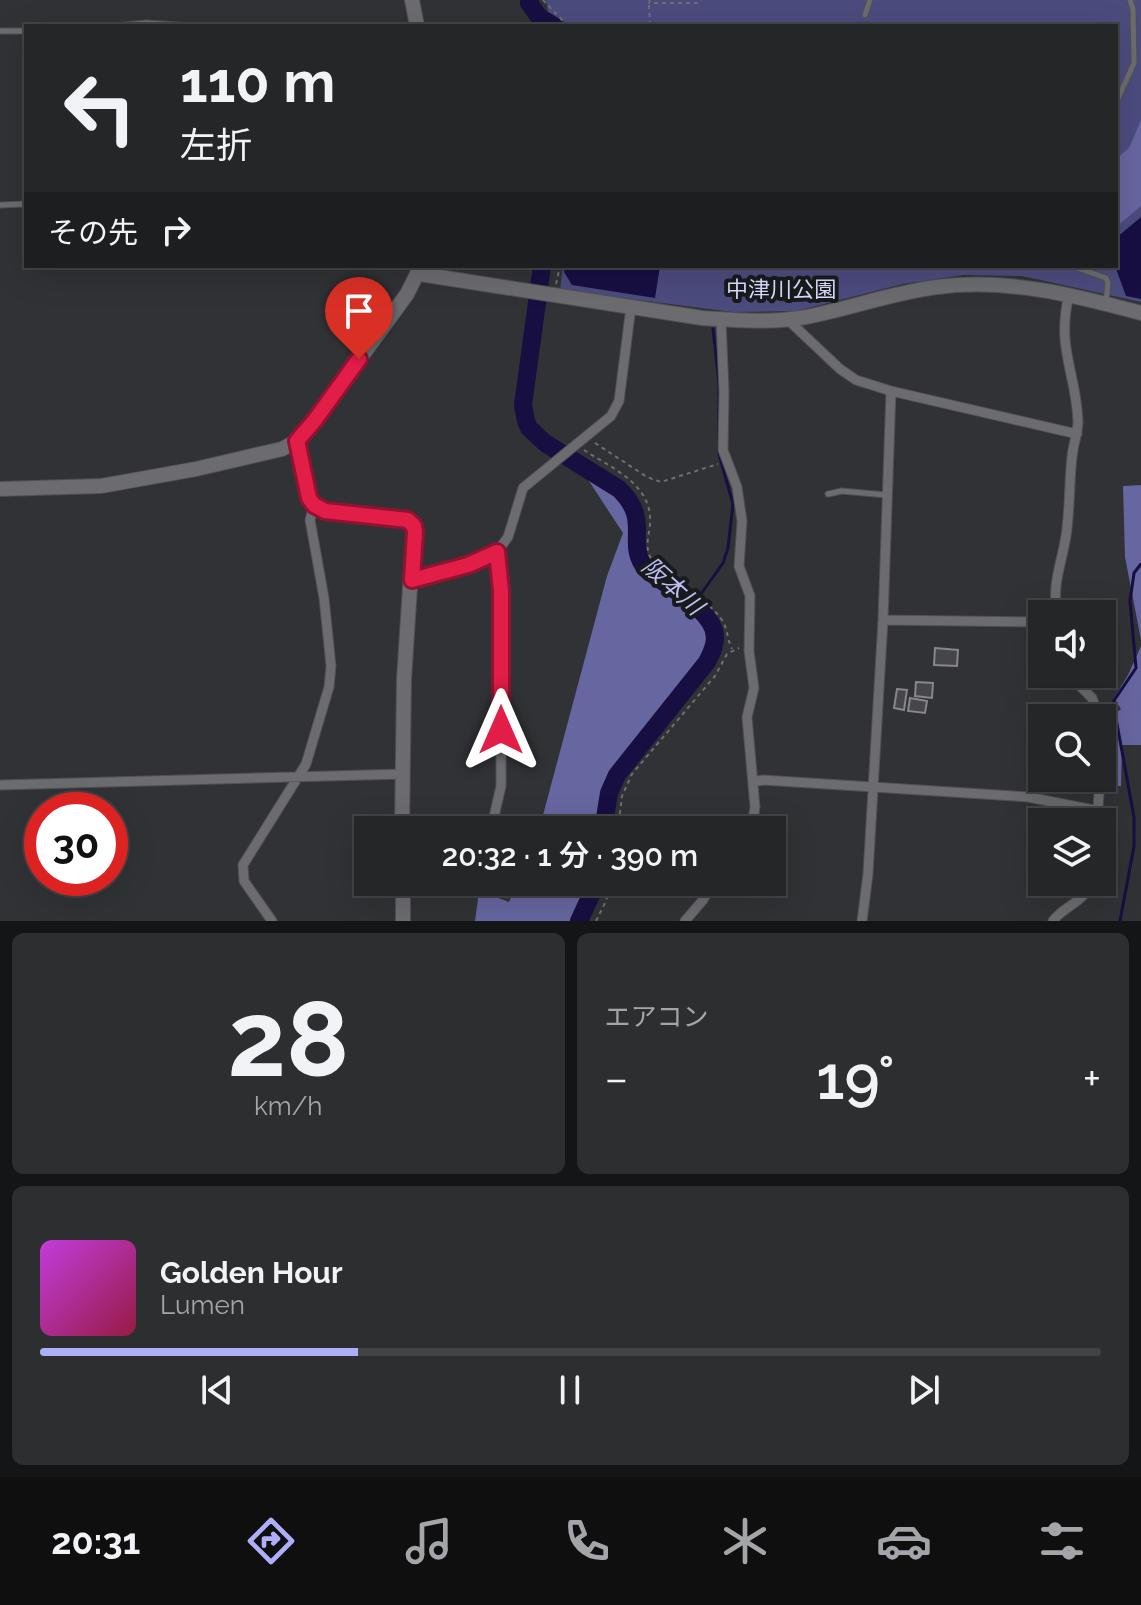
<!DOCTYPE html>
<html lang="ja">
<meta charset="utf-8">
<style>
body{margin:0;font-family:Raleway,"Noto Sans JP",sans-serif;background:#2d2e30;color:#f1f3f6;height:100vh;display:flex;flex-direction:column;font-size:30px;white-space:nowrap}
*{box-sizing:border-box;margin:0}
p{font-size:26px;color:#a3a5a8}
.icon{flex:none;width:44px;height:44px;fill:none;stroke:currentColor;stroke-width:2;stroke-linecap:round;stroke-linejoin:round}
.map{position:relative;height:921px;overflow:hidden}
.sheet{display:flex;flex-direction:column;gap:12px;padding:12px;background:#141516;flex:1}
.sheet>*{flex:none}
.top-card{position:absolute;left:24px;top:24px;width:1094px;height:244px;border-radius:0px;box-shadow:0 8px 32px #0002,0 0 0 2px #424345;background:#252628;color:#f1f3f6;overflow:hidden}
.fabs{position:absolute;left:1028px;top:600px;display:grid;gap:16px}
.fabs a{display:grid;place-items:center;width:88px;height:88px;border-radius:0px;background:#252628;box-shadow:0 8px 32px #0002,0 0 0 2px #424345;font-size:40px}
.speed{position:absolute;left:24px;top:792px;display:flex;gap:16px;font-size:40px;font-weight:700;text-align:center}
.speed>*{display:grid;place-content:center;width:104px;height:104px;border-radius:50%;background:#252628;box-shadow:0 8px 32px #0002,0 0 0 2px #424345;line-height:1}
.speed .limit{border:12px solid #d22;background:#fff;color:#111}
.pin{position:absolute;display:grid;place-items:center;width:68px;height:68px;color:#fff;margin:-82px -34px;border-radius:50% 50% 50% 0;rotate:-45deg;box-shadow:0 0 8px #0007}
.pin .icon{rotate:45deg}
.me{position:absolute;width:88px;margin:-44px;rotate:0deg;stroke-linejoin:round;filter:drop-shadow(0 0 6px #0008)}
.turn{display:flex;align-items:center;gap:28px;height:168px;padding:0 24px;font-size:36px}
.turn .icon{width:104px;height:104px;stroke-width:2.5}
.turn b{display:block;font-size:56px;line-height:68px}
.then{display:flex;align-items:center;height:76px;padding:0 24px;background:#0003;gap:16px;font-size:30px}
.big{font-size:60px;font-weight:600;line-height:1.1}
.sheet .card{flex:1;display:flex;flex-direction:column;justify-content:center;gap:12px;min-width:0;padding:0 28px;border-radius:12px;background:#2d2e30}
.sheet .dial{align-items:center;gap:0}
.dial b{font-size:104px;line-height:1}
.song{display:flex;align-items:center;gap:24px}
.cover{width:96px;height:96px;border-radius:12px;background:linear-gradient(135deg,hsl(290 70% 55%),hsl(340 70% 35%))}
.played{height:8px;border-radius:4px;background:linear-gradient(90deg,#aeaefb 30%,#424345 30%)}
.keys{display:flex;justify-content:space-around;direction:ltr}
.heat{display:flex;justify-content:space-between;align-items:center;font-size:44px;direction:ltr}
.sheet .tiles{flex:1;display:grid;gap:12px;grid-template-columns:1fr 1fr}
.card:last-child{grid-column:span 2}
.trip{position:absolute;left:354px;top:816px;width:432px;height:80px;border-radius:0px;background:#252628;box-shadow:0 8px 32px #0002,0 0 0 2px #424345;font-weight:600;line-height:80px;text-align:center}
.tabs{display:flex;height:128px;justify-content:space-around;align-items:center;background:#0f0f10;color:#a3a5a8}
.tabs .icon{width:56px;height:56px}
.tabs .active{color:#aeaefb}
.tabs b{font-size:36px;color:#f1f3f6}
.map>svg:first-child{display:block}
.green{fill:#4c4b7e}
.forest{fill:#6666a1}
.water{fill:#170f42}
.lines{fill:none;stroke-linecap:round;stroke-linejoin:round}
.stream{stroke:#170f42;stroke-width:3}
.river{stroke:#170f42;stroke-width:18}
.building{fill:#46464a;stroke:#86868b;stroke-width:2}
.lane-casing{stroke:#4f5053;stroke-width:7}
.street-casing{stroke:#4f5053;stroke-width:11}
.secondary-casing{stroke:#4f5053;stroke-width:16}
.path{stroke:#6e6f72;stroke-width:2;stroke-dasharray:4 4;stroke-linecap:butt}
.lane{stroke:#6c6c70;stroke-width:5}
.street{stroke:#6c6c70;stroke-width:9}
.secondary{stroke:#6c6c70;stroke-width:14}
.route-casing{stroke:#92132f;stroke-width:20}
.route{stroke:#e11d48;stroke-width:14}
.labels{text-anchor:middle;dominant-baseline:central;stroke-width:8;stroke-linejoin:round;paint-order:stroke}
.park-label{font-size:22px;fill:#d9dbfe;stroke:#191a1b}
.water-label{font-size:24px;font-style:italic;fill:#bbbdf1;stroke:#191a1b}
</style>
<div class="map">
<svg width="1141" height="921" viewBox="0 0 1141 921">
<rect width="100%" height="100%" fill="#313235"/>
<path class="green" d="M546 0H1141V302L1022 276 964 275 903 284 796 311 733 312 560 290 563 266H1116V26H571L548 12Z"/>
<path class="forest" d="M1141 120V206L1116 227V159L1129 148Z
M587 478 609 490 634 515V562L680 600 705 626 707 658 614 773 604 791 599 830H539L607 576 623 533Z
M1141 485V640L1125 557 1123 486Z
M1141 646V745H1122L1121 786H1107L1106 720 1121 709 1114 698 1128 675Z
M484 882H488L498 898 509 902 518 882H592L575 921H475L479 892Z"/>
<path class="water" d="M1141 217V299L1126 296 1115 266 1116 238Z
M565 266H660L655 298 572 285 564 272Z"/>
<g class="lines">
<path class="stream" d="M701 594 723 563 728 548 733 504 719 454V382L713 329
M696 606 697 603
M1120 921 1134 846V817L1113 702 1136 668 1130 601 1134 573 1141 564"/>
<path class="river" d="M530 0 529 3 539 17 554 26
M542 266 523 405 526 421 529 428 545 443 619 489C653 522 624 542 646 569 665 585 716 611 715 638 715 647 711 654 707 662L617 775 609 793 603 830
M579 921 597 882"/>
</g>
<path class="building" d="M935 648 958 650 957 666 934 665Z
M916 682 933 683 932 698 915 696Z
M897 689 907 690 904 710 894 708Z
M910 698 927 701 925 713 908 711Z"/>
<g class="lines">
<g class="lane-casing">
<path id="lane" d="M865 15 870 0
M114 26 146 23 193 26
M0 31H26
M1116 103 1134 63 1133 9 1130 0
M0 205 26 204
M1072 266 1106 278 1108 283 1106 302
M828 494 842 491 886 495"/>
</g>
<g class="street-casing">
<path id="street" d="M721 319 724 392 723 450 737 487 742 521 739 566 750 596 749 651 754 688 747 717 755 807 753 819 746 830
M787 319 840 369 856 380 891 391 1077 434
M412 580 468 565 497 552 508 537 523 488 611 416 619 401 631 307
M1057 614C1052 583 1061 566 1066 536 1070 510 1069 483 1072 457 1073 444 1078 434 1078 421 1076 372 1056 348 1069 295
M883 620 1042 622
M1068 674 1092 698 1100 718
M753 782 763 780 1028 797 1099 811
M0 785 403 774
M1097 822 1100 778
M402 823 422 830
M491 830 501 786V591L497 552
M272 921 244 881 243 865 306 764 329 687 331 666 324 598 310 520 314 505
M685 921 703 900 713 882
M862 921 868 874 883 620 891 391
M1053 921C1063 906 1088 901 1089 882"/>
</g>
<g class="secondary-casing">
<path id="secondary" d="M412 0 417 26
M420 274 702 318C735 320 767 323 800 318 846 310 890 293 937 287 1007 278 1074 295 1141 313
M297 441 309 498 314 505 325 511 408 520 414 526 404 679 402 830
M0 489 101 486 196 469 282 449 297 441 315 420 407 294 421 266
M403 882V921"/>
</g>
<path class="path" d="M543 0 568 26
M650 0 649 3H698L701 0
M649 5 650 26
M556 284 560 266
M595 443 647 477 661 482 718 464
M584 450C611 468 653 484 650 524 649 536 644 548 652 560 669 585 705 595 722 620 728 629 727 640 732 649
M618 830 622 796 632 774 715 676 727 654 739 648
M596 921 606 901 612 882"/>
<use href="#lane" class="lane"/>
<use href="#street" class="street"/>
<use href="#secondary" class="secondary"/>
</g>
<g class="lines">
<g class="route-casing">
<path id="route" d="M359 359 315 420 297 441 309 498 314 505 325 511 408 520 414 526 415 532 412 580 468 565 497 552 501 591V730"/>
</g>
<use href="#route" class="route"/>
</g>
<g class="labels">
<g class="park-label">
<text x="781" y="289">中津川公園</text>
</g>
<g class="water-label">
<text transform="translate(673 586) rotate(42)">阪本川</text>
</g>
</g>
</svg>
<div class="fabs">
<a><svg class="icon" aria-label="sound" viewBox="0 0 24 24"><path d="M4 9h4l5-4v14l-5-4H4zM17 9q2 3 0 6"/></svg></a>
<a><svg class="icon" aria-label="search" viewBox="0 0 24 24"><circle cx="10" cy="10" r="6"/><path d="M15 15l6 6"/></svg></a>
<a><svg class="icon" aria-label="layers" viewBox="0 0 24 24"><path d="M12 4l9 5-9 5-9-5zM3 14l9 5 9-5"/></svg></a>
</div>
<div class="speed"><div class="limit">30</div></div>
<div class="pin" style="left:359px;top:359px;background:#d93025"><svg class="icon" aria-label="arrive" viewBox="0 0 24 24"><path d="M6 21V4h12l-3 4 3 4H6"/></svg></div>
<svg class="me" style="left:501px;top:730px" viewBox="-20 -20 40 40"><path d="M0-17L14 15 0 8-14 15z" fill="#e11d48" stroke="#fff" stroke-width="4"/></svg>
<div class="trip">20:32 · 1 分 · 390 m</div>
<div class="top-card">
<div class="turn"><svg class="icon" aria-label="left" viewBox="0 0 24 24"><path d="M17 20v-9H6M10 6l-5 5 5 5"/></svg><div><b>110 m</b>左折</div></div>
<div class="then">その先<svg class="icon" aria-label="right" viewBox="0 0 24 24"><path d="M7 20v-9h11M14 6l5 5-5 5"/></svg></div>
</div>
</div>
<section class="sheet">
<div class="tiles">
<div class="card dial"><b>28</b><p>km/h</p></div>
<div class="card"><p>エアコン</p>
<div class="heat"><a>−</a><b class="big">19°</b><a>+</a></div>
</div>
<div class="card">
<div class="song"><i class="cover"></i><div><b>Golden Hour</b><p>Lumen</p></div></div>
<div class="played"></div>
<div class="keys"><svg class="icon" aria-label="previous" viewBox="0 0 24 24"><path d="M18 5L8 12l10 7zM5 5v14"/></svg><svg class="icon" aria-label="pause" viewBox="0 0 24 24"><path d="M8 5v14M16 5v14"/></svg><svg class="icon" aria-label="next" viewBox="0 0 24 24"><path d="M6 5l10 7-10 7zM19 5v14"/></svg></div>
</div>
</div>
</section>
<nav class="tabs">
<b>20:31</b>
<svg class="icon active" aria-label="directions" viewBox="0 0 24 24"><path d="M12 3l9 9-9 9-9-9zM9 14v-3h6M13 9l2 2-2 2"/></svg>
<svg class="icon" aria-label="music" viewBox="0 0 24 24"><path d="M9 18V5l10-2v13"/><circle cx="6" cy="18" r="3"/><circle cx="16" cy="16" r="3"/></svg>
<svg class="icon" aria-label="phone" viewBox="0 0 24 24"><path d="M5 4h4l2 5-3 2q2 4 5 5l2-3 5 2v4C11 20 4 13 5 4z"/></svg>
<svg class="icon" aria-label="climate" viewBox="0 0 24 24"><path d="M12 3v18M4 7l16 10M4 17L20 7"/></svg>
<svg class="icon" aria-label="car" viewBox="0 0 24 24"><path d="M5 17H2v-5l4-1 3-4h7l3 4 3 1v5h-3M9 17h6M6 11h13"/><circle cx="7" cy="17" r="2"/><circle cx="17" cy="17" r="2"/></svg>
<svg class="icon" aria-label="filters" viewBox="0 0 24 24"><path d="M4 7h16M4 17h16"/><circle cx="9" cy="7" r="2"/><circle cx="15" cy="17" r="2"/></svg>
</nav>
